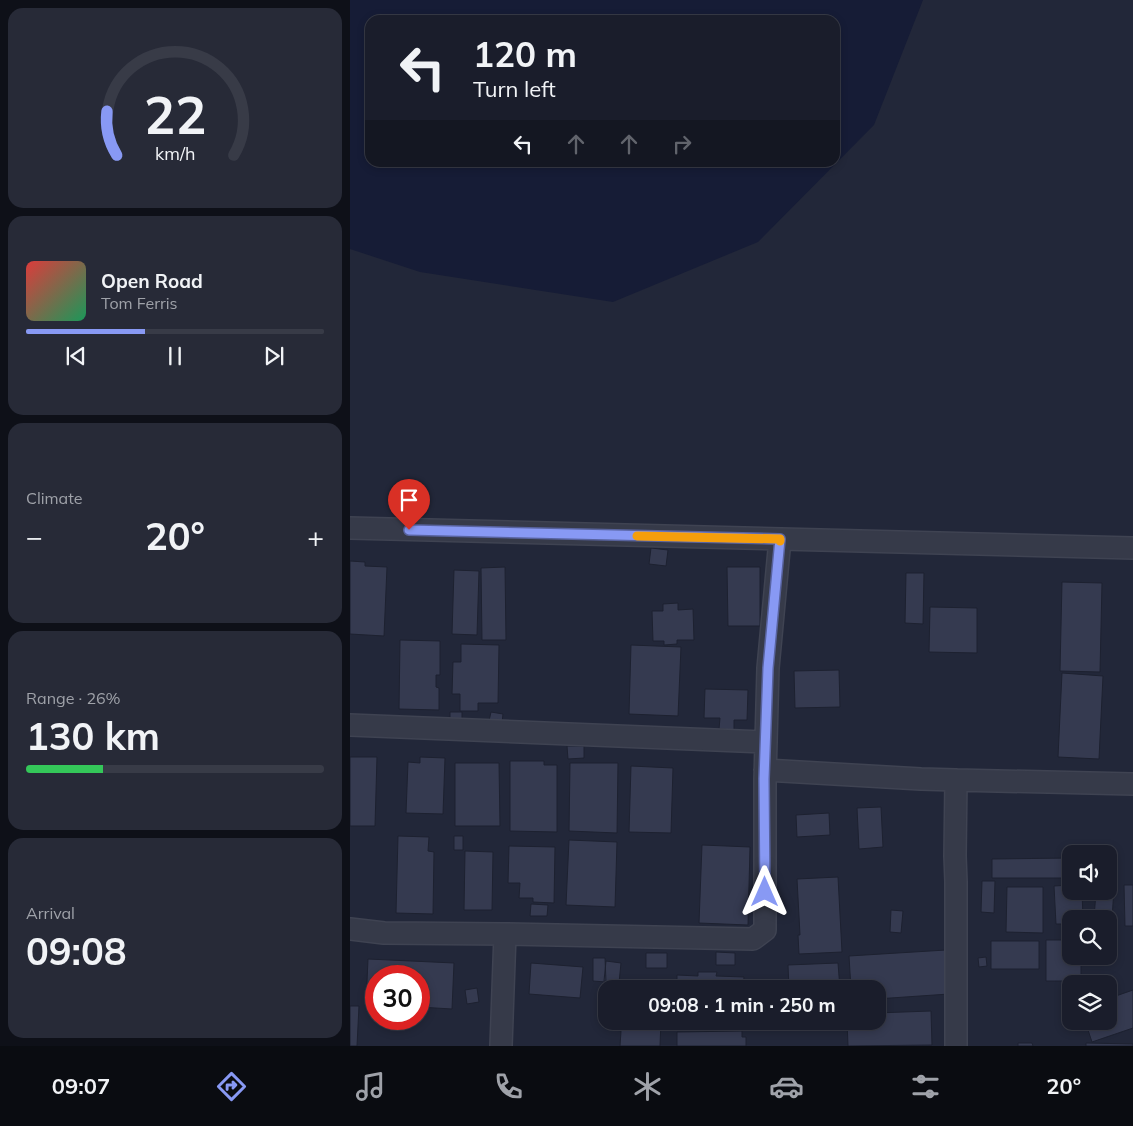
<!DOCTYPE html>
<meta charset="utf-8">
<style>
body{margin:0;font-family:Mulish,sans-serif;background:#272a37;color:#f1f3f6;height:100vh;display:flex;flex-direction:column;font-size:19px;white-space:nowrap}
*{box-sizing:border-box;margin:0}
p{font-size:16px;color:#9fa2a9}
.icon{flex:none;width:28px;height:28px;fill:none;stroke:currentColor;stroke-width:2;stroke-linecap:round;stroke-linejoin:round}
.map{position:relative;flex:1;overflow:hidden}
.side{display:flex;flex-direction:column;gap:8px;padding:8px;background:#0e1018;width:350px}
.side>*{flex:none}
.hud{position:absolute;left:15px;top:15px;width:475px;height:152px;border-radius:15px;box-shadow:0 2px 8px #0003,0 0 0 1px #383b47;background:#1a1d2b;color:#f1f3f6;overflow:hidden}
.fabs{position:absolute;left:712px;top:845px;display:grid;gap:10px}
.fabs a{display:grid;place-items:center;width:55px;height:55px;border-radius:10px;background:#1a1d2b;box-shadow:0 2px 8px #0003,0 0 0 1px #383b47;font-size:25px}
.speed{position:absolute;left:15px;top:965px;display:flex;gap:10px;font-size:25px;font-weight:700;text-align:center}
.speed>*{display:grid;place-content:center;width:65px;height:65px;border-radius:50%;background:#1a1d2b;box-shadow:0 2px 8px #0003,0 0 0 1px #383b47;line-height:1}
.speed .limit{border:8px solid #d22;background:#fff;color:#111}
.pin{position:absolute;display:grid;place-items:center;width:42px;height:42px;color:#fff;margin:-51px -21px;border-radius:50% 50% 50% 0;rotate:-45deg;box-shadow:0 0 5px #0007}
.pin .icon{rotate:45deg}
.me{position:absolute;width:55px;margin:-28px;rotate:0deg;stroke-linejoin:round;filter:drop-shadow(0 0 4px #0008)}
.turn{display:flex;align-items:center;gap:18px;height:105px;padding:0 25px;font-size:22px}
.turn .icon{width:65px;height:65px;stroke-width:2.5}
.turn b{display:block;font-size:35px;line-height:42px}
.lanes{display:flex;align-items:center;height:48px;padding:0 25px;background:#0003;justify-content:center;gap:25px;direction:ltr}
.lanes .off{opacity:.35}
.big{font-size:38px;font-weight:700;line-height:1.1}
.side .tile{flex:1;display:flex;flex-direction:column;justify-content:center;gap:8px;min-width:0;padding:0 18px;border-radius:15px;background:#272a37}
.side .dial{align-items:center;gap:0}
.dial svg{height:130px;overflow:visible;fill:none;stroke:#383b47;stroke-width:7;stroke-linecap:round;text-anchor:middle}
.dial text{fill:#f1f3f6;stroke:none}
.song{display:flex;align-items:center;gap:15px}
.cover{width:60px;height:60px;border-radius:8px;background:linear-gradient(135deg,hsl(0 70% 55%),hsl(150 70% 35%))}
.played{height:5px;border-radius:2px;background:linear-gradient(90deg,#8899f4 40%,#383b47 40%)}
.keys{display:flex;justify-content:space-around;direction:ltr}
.heat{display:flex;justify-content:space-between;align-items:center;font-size:28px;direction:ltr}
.charge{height:8px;border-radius:4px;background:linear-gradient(90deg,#34c759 26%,#383b47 0)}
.trip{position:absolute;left:248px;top:980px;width:288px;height:50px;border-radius:15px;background:#1a1d2b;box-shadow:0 2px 8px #0003,0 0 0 1px #383b47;font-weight:700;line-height:50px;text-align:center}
.menu{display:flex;height:80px;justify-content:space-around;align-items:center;background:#0a0c11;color:#9fa2a9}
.menu .icon{width:35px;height:35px}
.menu .active{color:#8899f4}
.menu b{font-size:22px;color:#f1f3f6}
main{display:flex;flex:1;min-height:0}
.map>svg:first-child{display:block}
.water{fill:#161c36;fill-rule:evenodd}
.building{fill:#353a50;stroke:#1d2130}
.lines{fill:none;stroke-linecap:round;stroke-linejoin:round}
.street-casing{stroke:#3f4352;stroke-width:24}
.street{stroke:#363a49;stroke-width:21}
.route-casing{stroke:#58639f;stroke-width:12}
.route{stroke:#8899f4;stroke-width:9}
.slow{stroke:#f59e0b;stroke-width:9}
</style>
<main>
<section class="side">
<div class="tile dial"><svg viewBox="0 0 100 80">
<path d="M14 69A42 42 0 1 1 86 69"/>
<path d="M14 69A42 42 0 0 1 8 42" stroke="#8899f4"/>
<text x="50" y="56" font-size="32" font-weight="700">22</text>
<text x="50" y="72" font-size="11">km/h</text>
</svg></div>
<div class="tile">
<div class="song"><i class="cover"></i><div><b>Open Road</b><p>Tom Ferris</p></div></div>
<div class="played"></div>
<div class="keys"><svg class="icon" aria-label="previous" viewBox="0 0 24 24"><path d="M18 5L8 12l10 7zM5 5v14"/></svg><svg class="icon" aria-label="pause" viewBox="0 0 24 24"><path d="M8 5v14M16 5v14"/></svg><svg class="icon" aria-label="next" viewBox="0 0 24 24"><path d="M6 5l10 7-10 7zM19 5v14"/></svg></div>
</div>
<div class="tile"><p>Climate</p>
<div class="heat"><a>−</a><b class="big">20°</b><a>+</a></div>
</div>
<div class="tile"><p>Range · 26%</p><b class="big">130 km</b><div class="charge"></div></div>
<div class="tile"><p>Arrival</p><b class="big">09:08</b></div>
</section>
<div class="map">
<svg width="783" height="1046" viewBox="0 0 783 1046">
<rect width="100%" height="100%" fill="#222739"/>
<path class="water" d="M0 0H573L524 125 408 242 263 302 70 272 0 249ZM20 20H485V162H20Z"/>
<path class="building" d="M301 548 318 550 316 566 299 564Z
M0 561 15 562V566L37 567 34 636 0 634Z
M155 567 156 640H132L131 568Z
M377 567H410V626H378Z
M104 570 129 571 127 635 102 634Z
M556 573H574L573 624 555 623Z
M712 582 752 583 750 672 710 671Z
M328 603V610L343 609 344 640H327V644L314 645V641H303L302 611H313V604Z
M580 607 627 608V653L579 652Z
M50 640 90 641V675H86V687L89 688V710L49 709Z
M111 644 149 645 148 703H128V711H110V694H102L103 662H111Z
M281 645 331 647 328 716 279 714Z
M489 670 490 707 445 708 444 671Z
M712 673 753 676 749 759 708 757Z
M355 689 398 690 397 720H384V730L369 729 370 718H354Z
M100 712H112V721H100Z
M141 712 153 714 152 723 139 721Z
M217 746H234V758L218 759Z
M0 757H27L25 826H0Z
M70 757 95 758 93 814 56 813 58 762 70 763Z
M160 761H194V765H207V832L160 831Z
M105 763H149L150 826H105Z
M220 763H268L267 833 219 831Z
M281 766 323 768 321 833 279 832Z
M531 807 533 847 509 849 507 808Z
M479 813 480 835 447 837 446 815Z
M48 836 79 837 78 851 84 852 83 914 46 913Z
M104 836H113V850H104Z
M219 840 267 842 265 907 216 905Z
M352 845 400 847 398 925 349 923Z
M159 846 205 847 204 903 183 902V898H169L170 883H158Z
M115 851 143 852 142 910H114Z
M721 858V878H642V859Z
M488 877 492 952 449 954 448 935H450L447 879Z
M632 881H645L644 913 631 912Z
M721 885V891H732L733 919H721V924H706L704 886Z
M774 885H783V926H775Z
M759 886 764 887 762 920 744 919 746 891H759Z
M657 887H693V933L656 932Z
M181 904 198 905 197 916H180Z
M541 910 553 911 551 933 540 932Z
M696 940H721V956H731V981H696Z
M641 941H689V969H641Z
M596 950 599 994 526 999V989H501L499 956Z
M366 952 385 953V965H366Z
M296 953H317V968H296Z
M636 957 637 966 629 967 628 958Z
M243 958H255L256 982 243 981Z
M18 959 104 963 102 1009 69 1007V976H26V1004H16Z
M256 961 271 963 269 983 254 981Z
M181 963 233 967 230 998 179 994Z
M488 963 490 989H439L438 965Z
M348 972H367L366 976 394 977 393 989H327V975L348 976Z
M271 984 313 986V989H267V987H271Z
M127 988 129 1002 117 1004 115 990Z
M783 990V1028L742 1042 735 1021H759V996L760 998Z
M0 1006H9L7 1046H0Z
M581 1011 582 1045 498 1046 497 1021H526V1013Z
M266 1021H311L310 1046H270L271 1031 265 1030Z
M392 1031V1037H396V1046H327V1032Z
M668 1043H682L683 1046H668Z
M736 1043 783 1044V1046H736Z"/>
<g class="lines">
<g class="street-casing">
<path id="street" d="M0 528 783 548
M0 725 416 742
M415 770 571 779 606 780 605 856 606 882V1046
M606 780 783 784
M0 929 34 933 155 934 403 939 415 930V779L418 668 430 539
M151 1046 155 934"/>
</g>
<use href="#street" class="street"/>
</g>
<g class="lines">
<g class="route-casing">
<path id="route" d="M59 530 430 539 418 668 414 779 415 892"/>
</g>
<use href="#route" class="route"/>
<path class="slow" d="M287 536 430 539V541"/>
</g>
</svg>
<div class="fabs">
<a><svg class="icon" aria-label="sound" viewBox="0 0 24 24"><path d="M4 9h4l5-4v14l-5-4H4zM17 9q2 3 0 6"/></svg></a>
<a><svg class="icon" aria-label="search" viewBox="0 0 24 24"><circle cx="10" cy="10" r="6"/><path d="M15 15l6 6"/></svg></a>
<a><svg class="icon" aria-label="layers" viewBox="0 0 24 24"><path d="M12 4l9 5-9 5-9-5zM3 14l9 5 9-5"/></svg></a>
</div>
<div class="speed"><div class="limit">30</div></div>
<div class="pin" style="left:59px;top:530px;background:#d93025"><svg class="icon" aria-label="arrive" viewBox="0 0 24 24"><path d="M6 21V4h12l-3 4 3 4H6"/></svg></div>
<svg class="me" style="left:415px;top:892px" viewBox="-20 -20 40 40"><path d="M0-17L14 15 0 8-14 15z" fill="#8899f4" stroke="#fff" stroke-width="4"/></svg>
<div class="trip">09:08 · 1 min · 250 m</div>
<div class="hud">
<div class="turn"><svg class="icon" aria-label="left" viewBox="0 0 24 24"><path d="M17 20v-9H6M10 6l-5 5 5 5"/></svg><div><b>120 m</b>Turn left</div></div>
<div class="lanes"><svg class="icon" aria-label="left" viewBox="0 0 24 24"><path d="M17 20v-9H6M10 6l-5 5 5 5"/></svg><svg class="icon off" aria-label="ahead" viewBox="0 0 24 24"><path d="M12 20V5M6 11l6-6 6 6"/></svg><svg class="icon off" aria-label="ahead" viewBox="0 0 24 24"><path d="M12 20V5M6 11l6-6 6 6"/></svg><svg class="icon off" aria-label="right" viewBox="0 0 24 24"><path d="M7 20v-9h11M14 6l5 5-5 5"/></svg></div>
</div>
</div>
</main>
<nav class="menu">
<b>09:07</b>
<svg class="icon active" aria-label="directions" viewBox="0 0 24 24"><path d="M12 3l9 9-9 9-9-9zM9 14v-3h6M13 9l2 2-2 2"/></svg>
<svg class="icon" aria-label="music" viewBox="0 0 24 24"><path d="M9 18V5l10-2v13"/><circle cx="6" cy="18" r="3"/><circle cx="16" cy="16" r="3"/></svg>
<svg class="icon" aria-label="phone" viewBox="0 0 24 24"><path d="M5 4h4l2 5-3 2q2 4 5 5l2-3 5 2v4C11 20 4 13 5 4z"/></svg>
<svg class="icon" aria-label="climate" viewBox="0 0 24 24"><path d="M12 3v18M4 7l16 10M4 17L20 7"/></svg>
<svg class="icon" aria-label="car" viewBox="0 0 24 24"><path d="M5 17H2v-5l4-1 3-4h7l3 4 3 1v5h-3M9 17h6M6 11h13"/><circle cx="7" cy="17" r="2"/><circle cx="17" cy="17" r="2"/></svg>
<svg class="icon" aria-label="filters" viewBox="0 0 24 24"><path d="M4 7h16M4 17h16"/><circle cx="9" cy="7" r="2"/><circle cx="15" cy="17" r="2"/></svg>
<b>20°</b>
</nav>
